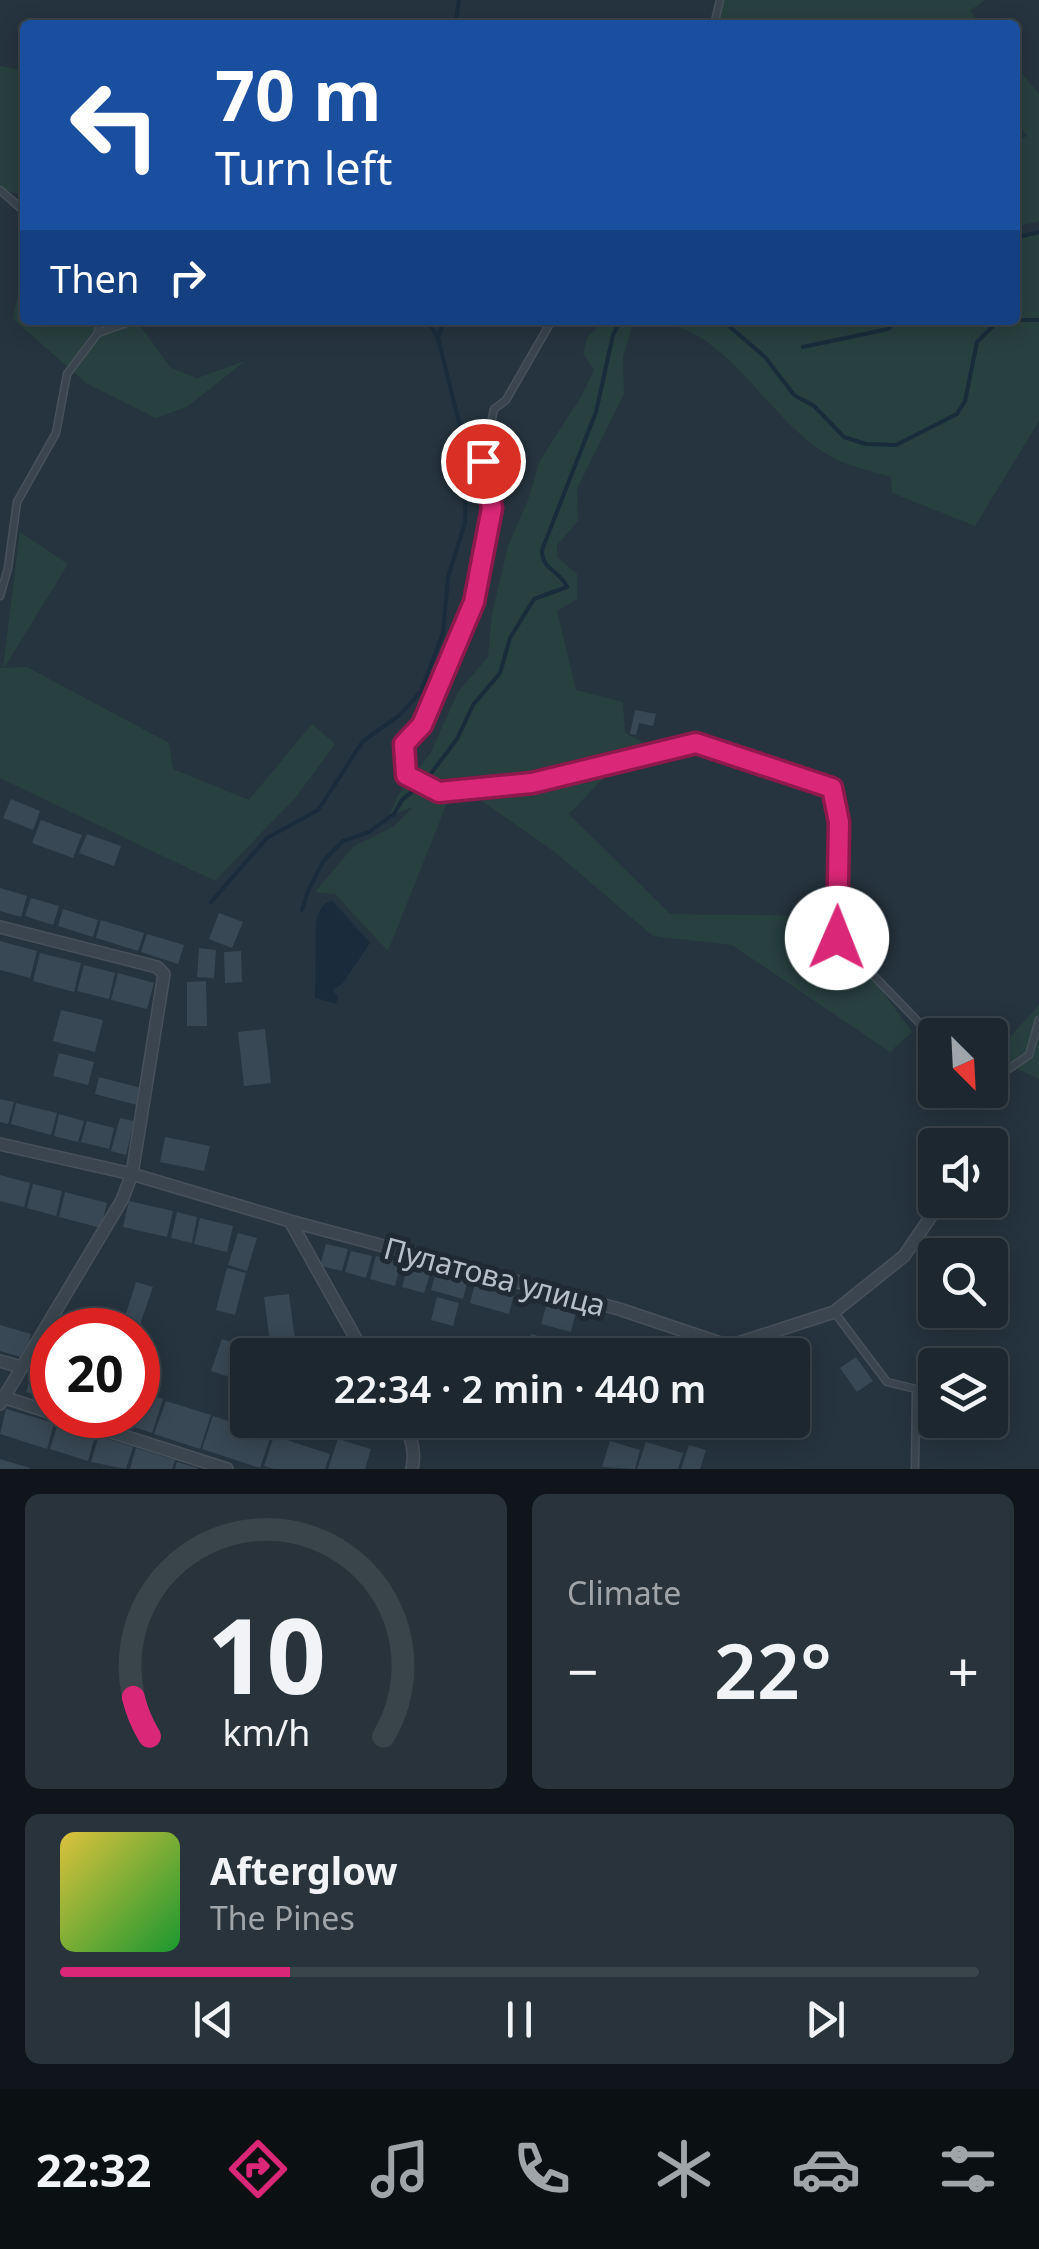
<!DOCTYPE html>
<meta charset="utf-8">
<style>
body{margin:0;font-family:"Noto Sans",sans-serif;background:#29333b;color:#f1f3f6;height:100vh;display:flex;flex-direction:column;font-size:38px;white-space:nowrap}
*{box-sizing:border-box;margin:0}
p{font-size:32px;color:#a0a5aa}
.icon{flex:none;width:55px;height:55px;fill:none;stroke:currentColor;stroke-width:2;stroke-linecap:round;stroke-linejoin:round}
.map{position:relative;height:1469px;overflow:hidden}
.sheet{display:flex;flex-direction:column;gap:25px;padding:25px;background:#0f151a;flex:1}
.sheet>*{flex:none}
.banner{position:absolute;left:20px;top:20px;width:1000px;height:305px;border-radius:10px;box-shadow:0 5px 25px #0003,0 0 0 2px #3a444b;background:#1a4fa0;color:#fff;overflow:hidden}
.needle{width:65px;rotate:156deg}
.buttons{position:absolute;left:918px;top:1018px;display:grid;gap:20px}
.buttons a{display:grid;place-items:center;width:90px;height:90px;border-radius:10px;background:#1c272f;box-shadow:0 5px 25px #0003,0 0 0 2px #3a444b;font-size:50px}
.speed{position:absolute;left:30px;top:1308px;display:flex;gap:20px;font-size:50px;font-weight:700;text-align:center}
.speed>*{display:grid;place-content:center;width:130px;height:130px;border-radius:50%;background:#1c272f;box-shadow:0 5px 25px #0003,0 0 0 2px #3a444b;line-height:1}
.speed .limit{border:15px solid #d22;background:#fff;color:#111}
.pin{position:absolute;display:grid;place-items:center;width:85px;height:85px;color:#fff;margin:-42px;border:5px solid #fff;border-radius:50%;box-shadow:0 2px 10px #0007}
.me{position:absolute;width:110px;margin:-55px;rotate:1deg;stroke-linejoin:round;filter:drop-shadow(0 0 8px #0008)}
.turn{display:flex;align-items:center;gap:35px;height:210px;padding:0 30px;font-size:45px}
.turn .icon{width:130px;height:130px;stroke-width:2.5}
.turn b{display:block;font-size:70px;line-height:85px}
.then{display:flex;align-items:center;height:95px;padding:0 30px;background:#0003;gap:20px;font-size:38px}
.big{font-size:75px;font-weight:600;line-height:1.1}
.sheet .tile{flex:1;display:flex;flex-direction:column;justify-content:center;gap:15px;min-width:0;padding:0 35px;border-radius:15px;background:#29333b}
.sheet .dial{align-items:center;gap:0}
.dial svg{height:260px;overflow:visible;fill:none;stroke:#3a444b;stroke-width:7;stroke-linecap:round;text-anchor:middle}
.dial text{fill:#f1f3f6;stroke:none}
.song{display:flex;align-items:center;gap:30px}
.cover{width:120px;height:120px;border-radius:15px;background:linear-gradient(135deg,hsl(50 70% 55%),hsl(130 70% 35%))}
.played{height:10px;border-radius:5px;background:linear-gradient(90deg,#db2777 25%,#3a444b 25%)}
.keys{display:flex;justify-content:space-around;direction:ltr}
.heat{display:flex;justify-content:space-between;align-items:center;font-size:55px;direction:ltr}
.sheet .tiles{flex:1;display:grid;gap:25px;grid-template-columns:1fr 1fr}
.tile:last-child{grid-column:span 2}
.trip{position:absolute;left:230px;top:1338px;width:580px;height:100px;border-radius:10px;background:#1c272f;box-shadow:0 5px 25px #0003,0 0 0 2px #3a444b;font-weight:600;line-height:100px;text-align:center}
.tab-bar{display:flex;height:160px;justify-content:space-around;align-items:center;background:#0b1013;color:#a0a5aa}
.tab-bar .icon{width:70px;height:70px}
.tab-bar .active{color:#db2777}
.tab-bar b{font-size:45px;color:#f1f3f6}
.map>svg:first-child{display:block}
.green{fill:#28403f}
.water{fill:#1a2c3c}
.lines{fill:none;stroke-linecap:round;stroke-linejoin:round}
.stream{stroke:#1a2c3c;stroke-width:4}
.building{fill:#384854}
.lane-casing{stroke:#47515b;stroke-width:9}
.street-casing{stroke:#47515b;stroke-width:14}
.lane{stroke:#3a454f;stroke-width:6}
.street{stroke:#3a454f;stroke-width:11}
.route-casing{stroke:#8e194d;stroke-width:25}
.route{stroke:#db2777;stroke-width:18}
.labels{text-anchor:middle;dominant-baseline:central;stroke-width:10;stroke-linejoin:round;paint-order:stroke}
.street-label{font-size:30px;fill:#b7c0c9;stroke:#1f2a34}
</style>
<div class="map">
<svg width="1039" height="1469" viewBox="0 0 1039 1469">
<rect width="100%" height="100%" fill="#26343f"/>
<path class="green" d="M723 0H985L970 11 982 25H717Z
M1015 65 1039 94V221L1015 227V142L1027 136 1015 120Z
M0 66 25 71V196L0 189Z
M1039 234V421L975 526 892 493 891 477C868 470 845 466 825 453 768 418 730 334 663 323 654 322 642 325 632 327L623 357 624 394 577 489 578 521 557 545V557L577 574V599L557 611 576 690 623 702 625 733 656 749 620 761 569 814 670 914 828 916 912 1032 890 1052 732 945 653 936 555 852 476 797 451 793 388 951 335 894 315 892 353 847 393 827 413 807 389 816 398 795 430 754 458 692 488 657 492 614 508 546 528 500 540 460 581 397 594 370 583 353 588 336 606 320H1015V239Z
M25 257V320H136L171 368 197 378 245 361 187 407 156 418 86 383 13 319Z
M20 532 68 564 4 668 27 667 169 743 173 769 249 800 312 724 335 744 296 797 215 881 0 778V668H3Z
M1039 1005V1079L1003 1062 1000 1048Z"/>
<path class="water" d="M332 900 370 943 343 983 333 990 338 997 336 1004 315 998 316 924C318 912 321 904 332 900Z"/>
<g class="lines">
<path class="stream" d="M455 25 459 0
M1015 238 1039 232
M722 320 765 357 794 395 814 406 844 437 866 444 896 445 957 414 965 401 977 342 997 322 1014 320
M1015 320H1039
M438 338 444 320
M803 347 888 329 898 320
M211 902 267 838 318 810 363 741 400 715 421 691 443 633 448 577 465 523 466 451 438 338 427 320
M302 910 308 891 324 860 343 841 369 832 394 814 402 800 426 780 457 739 473 705 500 673 510 638 534 599 567 587C560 570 542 571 542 550L596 412 613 335 621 320"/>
</g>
<path class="building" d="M635 710 656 714 653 726 639 723 636 735 630 734Z
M11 799 40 811 33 830 3 818Z
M41 820 82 835 73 858 32 843Z
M87 834 121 846 114 866 79 853Z
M0 888 27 896 21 917 0 911Z
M31 898 59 906 53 925 25 916Z
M63 909 98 920 93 937 58 926Z
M219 913 243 922 232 948 209 939Z
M101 920 144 933 138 951 96 938Z
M147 934 184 945 178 964 141 952Z
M0 941 37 951 30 978 0 970Z
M199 948 216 950 214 978 197 977Z
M241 951 242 982 225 983 224 952Z
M40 953 81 963 74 992 33 981Z
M84 965 115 973 109 999 77 991Z
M118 973 154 983 147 1009 111 1000Z
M206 981 207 1026H187V982Z
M61 1010 103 1020 95 1052 53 1041Z
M265 1029 271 1083 244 1086 238 1032Z
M59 1053 94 1062 88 1085 53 1076Z
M99 1077 141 1088 137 1105 95 1094Z
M0 1099 14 1102 8 1124 0 1122Z
M16 1103 57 1113 51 1135 11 1124Z
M59 1114 84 1121 78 1142 54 1136Z
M120 1118 134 1121 126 1155 111 1151Z
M87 1121 114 1128 109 1149 81 1142Z
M165 1137 210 1146 204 1171 160 1162Z
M0 1175 30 1183 24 1207 0 1201Z
M33 1184 62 1191 56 1216 27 1208Z
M65 1192 107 1203 101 1228 59 1217Z
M129 1201 173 1211 167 1237 123 1227Z
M177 1212 197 1217 192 1243 171 1238Z
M200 1218 233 1226 227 1252 194 1244Z
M238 1233 257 1238 247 1271 228 1265Z
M326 1244 348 1249 342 1271 320 1266Z
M351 1251 372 1256 366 1278 345 1272Z
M376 1256 401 1263 395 1286 370 1279Z
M408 1265 431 1271 424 1293 402 1287Z
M227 1268 246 1273 235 1315 216 1310Z
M436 1272 468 1280 463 1299 431 1290Z
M136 1282 153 1287 138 1330H125L121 1329Z
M475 1283 514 1294 509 1314 470 1303Z
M289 1294 295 1340 270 1343 264 1297Z
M437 1297 459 1303 453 1326 431 1320Z
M548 1299 577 1307 571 1332 541 1324Z
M0 1325 31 1334 24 1358 0 1351Z
M531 1334 556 1341 553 1355H525Z
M222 1339 269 1354 248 1355V1383L211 1371Z
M766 1346 767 1355H723V1353Z
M856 1357 873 1381 857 1392 840 1368Z
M37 1358 52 1363V1401L26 1392Z
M138 1391 163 1399 152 1433 116 1421 118 1415H138Z
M166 1401 211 1415 200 1449 154 1434Z
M6 1409 54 1423 47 1449 0 1434Z
M213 1416 271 1435 260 1468 202 1449Z
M742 1420H793L790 1433Z
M58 1424 95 1436 88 1461 50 1449Z
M99 1436 133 1447 126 1469 91 1462Z
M274 1436 330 1454 325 1469H274L264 1466Z
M338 1439 371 1449 365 1469H328Z
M610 1441 640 1450 635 1469 602 1467Z
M646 1442 683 1453 678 1469H637Z
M689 1445 706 1450 700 1469H681Z
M136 1448 175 1460 172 1469H130Z
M0 1459 30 1468V1469H0Z
M177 1462 198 1468V1469H175Z"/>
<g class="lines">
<g class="lane-casing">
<path id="lane" d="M714 25 720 0
M0 190 25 212
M552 320 506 400 494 409 483 461 492 508 474 602 422 725 403 744 406 775 439 792 531 783 696 743 832 788 839 822 837 938 935 1039
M98 333 100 320
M0 596 8 568 17 502 56 433 67 374 98 333 135 320
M990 1066 1007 1070 1029 1055 1039 1020
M835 1313 887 1382 916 1389 915 1469"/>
</g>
<g class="street-casing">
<path id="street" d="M0 927 157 967 164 974 132 1174 122 1200 0 1404
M0 1144 132 1174 290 1221 619 1309 729 1346 834 1312 904 1256 942 1200
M979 1145 986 1135
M290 1221 365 1355
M0 1361 21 1367
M3 1397 52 1413
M58 1415 227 1469
M402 1420C411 1437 416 1450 412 1469"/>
</g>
<use href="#lane" class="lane"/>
<use href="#street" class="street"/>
</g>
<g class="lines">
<g class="route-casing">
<path id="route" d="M483 461 492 508 474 602 422 725 404 744 406 775 439 792 532 783 696 743 832 788 839 822 837 938"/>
</g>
<use href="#route" class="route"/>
</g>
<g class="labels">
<g class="street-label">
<text transform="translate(495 1276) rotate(15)">Пулатова улица</text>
</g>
</g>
</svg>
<div class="buttons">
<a><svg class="needle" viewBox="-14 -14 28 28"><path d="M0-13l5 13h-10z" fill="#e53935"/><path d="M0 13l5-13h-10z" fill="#a0a5aa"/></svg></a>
<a><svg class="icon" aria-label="sound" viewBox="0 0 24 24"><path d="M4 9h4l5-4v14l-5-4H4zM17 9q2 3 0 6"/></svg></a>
<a><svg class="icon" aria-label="search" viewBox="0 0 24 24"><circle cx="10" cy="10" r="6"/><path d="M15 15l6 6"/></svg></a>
<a><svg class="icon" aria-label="layers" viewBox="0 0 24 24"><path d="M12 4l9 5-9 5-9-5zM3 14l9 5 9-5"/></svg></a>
</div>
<div class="speed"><div class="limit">20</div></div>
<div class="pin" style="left:483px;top:461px;background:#d93025"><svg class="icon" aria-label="arrive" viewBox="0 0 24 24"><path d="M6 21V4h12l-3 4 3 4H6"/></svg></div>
<svg class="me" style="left:837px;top:938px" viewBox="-20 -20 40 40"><circle r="19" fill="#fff"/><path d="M0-13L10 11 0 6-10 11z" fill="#db2777"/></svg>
<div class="trip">22:34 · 2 min · 440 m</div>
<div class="banner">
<div class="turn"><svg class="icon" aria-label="left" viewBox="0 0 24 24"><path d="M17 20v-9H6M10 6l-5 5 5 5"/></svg><div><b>70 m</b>Turn left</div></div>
<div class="then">Then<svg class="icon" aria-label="right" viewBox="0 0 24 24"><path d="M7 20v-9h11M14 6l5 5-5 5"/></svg></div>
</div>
</div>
<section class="sheet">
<div class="tiles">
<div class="tile dial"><svg viewBox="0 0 100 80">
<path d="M14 69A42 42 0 1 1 86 69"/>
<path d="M14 69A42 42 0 0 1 9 57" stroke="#db2777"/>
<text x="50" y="56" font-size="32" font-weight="700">10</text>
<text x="50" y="72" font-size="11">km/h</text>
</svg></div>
<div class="tile"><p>Climate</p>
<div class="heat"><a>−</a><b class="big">22°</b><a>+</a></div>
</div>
<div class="tile">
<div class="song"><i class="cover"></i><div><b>Afterglow</b><p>The Pines</p></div></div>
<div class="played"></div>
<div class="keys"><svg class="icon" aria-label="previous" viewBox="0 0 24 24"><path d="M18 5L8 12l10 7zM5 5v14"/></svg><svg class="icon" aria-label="pause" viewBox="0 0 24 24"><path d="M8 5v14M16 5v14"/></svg><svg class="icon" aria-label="next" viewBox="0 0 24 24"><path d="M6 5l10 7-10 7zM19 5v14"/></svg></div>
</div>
</div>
</section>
<nav class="tab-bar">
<b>22:32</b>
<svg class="icon active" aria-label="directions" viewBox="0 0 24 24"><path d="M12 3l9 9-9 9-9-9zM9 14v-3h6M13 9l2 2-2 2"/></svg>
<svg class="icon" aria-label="music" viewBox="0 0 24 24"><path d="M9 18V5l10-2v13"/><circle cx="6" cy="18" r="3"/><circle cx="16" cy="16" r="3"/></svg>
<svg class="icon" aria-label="phone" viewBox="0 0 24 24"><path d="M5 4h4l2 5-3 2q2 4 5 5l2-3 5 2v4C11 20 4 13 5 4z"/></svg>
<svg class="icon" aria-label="climate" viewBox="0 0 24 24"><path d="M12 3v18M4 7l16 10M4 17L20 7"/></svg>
<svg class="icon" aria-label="car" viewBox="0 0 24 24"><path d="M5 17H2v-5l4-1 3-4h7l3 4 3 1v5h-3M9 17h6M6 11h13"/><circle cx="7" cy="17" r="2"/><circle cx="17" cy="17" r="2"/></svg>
<svg class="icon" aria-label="filters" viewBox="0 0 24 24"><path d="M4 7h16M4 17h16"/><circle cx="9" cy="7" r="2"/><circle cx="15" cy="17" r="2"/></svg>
</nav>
